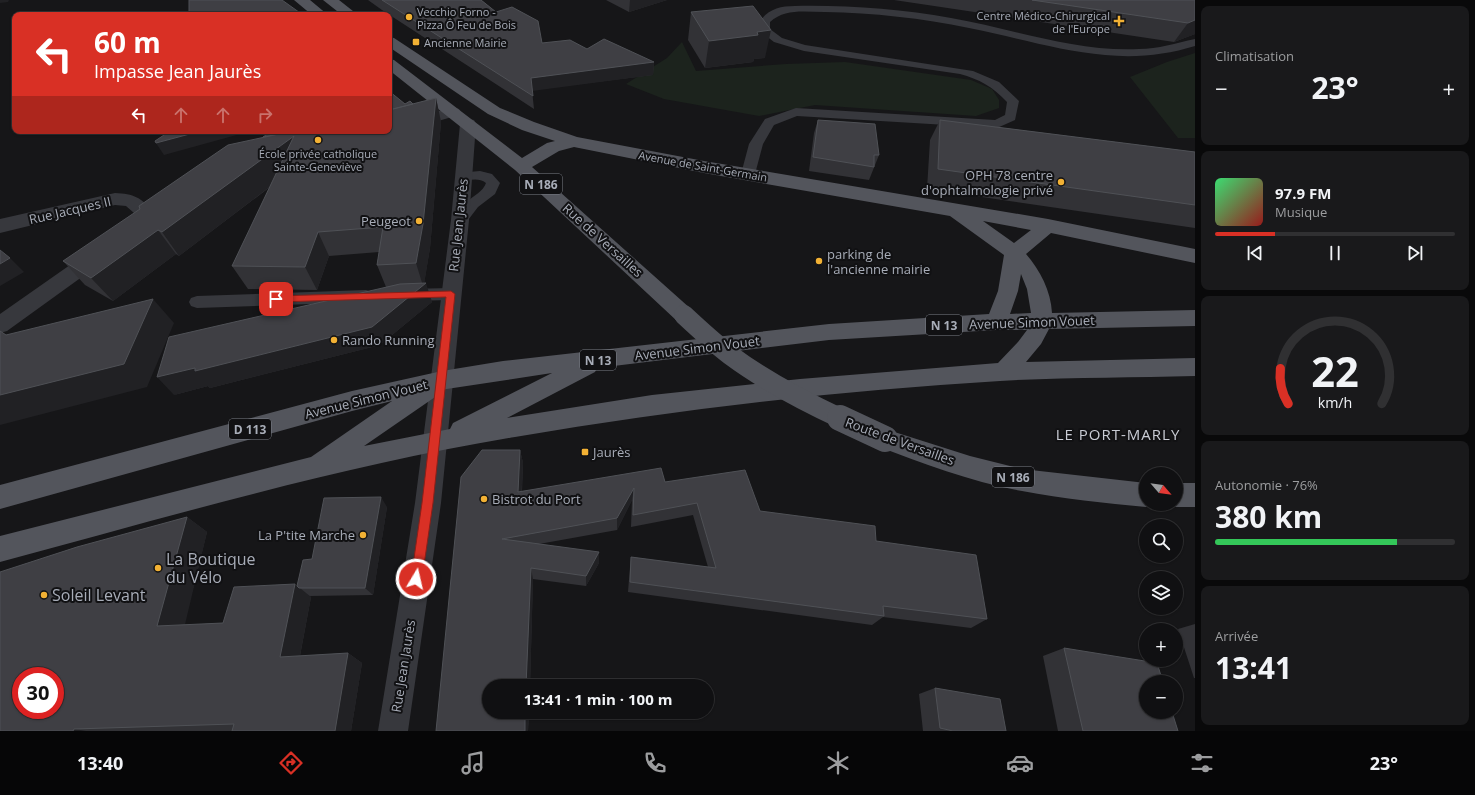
<!DOCTYPE html>
<html lang="fr">
<meta charset="utf-8">
<style>
body{margin:0;font-family:"Open Sans",sans-serif;background:#19191b;color:#f1f3f6;height:100vh;display:flex;flex-direction:column;font-size:15px;white-space:nowrap}
*{box-sizing:border-box;margin:0}
p{font-size:13px;color:#9c9d9f}
.icon{flex:none;width:22px;height:22px;fill:none;stroke:currentColor;stroke-width:2;stroke-linecap:round;stroke-linejoin:round}
.map{position:relative;flex:1;overflow:hidden}
.drawer{display:flex;flex-direction:column;gap:6px;padding:6px;background:#09090a;width:280px}
.drawer>*{flex:none}
.hud{position:absolute;left:12px;top:12px;width:380px;height:122px;border-radius:8px;box-shadow:0 1px 3px #0004,0 0 0 1px #303032;background:#d93025;color:#fff;overflow:hidden}
.needle{width:26px;rotate:118deg}
.tools{position:absolute;left:1139px;top:467px;display:grid;gap:8px}
.tools a{display:grid;place-items:center;width:44px;height:44px;border-radius:50%;background:#101012;box-shadow:0 1px 3px #0004,0 0 0 1px #303032;font-size:20px}
.speed{position:absolute;left:12px;top:667px;display:flex;gap:8px;font-size:20px;font-weight:700;text-align:center}
.speed>*{display:grid;place-content:center;width:52px;height:52px;border-radius:50%;background:#101012;box-shadow:0 1px 3px #0004,0 0 0 1px #303032;line-height:1}
.speed .limit{border:6px solid #d22;background:#fff;color:#111}
.pin{position:absolute;display:grid;place-items:center;width:34px;height:34px;color:#fff;margin:-17px;border-radius:8px;box-shadow:0 2px 6px #0006}
.me{position:absolute;width:44px;margin:-22px;rotate:9deg;stroke-linejoin:round;filter:drop-shadow(0 0 3px #0008)}
.turn{display:flex;align-items:center;gap:14px;height:84px;padding:0 16px;font-size:18px}
.turn .icon{width:52px;height:52px;stroke-width:2.5}
.turn b{display:block;font-size:28px;line-height:34px}
.lanes{display:flex;align-items:center;height:38px;padding:0 16px;background:#0003;justify-content:center;gap:20px;direction:ltr}
.lanes .off{opacity:.35}
.big{font-size:30px;font-weight:700;line-height:1.1}
.drawer .widget{flex:1;display:flex;flex-direction:column;justify-content:center;gap:6px;min-width:0;padding:0 14px;border-radius:8px;background:#19191b}
.drawer .dial{align-items:center;gap:0}
.dial svg{height:104px;overflow:visible;fill:none;stroke:#303032;stroke-width:7;stroke-linecap:round;text-anchor:middle}
.dial text{fill:#f1f3f6;stroke:none}
.song{display:flex;align-items:center;gap:12px}
.cover{width:48px;height:48px;border-radius:6px;background:linear-gradient(135deg,hsl(140 70% 55%),hsl(0 70% 35%))}
.played{height:4px;border-radius:2px;background:linear-gradient(90deg,#d93025 25%,#303032 25%)}
.keys{display:flex;justify-content:space-around;direction:ltr}
.heat{display:flex;justify-content:space-between;align-items:center;font-size:22px;direction:ltr}
.charge{height:6px;border-radius:3px;background:linear-gradient(90deg,#34c759 76%,#303032 0)}
.trip{position:absolute;left:482px;top:679px;width:232px;height:40px;border-radius:20px;background:#101012;box-shadow:0 1px 3px #0004,0 0 0 1px #303032;font-weight:700;line-height:40px;text-align:center}
.dock{display:flex;height:64px;justify-content:space-around;align-items:center;background:#060607;color:#9c9d9f}
.dock .icon{width:28px;height:28px}
.dock .on{color:#d93025}
.dock b{font-size:18px;color:#f1f3f6}
main{display:flex;flex:1;min-height:0}
.map>svg:first-child{display:block}
.green{fill:#1c231d}
.lines{fill:none;stroke-linecap:round;stroke-linejoin:round}
.lane{fill:#37383d;fill-rule:evenodd}
.street{fill:#37383d;fill-rule:evenodd}
.primary{fill:#53555c;fill-rule:evenodd}
.primary-bridge-far1{stroke:#53555c;stroke-width:20}
.primary-bridge{stroke:#53555c;stroke-width:26}
.wall{fill:#323236}
.shaded-wall{fill:#212124}
.building{fill:#3f3f44;stroke:#4f5156;fill-rule:evenodd}
.route{fill:#d93025;stroke:#8d1f18}
.poi-dot{fill:#f2b134;stroke:#111113;stroke-width:1.5}
.labels{text-anchor:middle;dominant-baseline:central;stroke-width:4;stroke-linejoin:round;paint-order:stroke}
.far-poi-label{font-size:11px;fill:#a8adb8;stroke:#111113;text-anchor:start}
.far-street-label{font-size:11px;fill:#a8adb8;stroke:#111113}
.shield{fill:#111113;stroke:#7b7e86;stroke-width:1}
.shield-label{font-size:12px;font-weight:bold;fill:#a8adb8}
.poi-label{font-size:13px;fill:#a8adb8;stroke:#111113;text-anchor:start}
.street-label{font-size:13px;fill:#a8adb8;stroke:#111113}
.quarter-label{font-size:15px;letter-spacing:1px;fill:#c9ccd4;stroke:#111113}
.near-poi-label{font-size:16px;fill:#a8adb8;stroke:#111113;text-anchor:start}
</style>
<main>
<div class="map">
<svg width="1195" height="731" viewBox="0 0 1195 731">
<rect width="100%" height="100%" fill="#161618"/>
<path class="green" d="M682 42 696 71 786 64 845 62 971 80 992 89 999 100V108L976 116 815 105 759 116 664 99 626 84 667 58Z
M1195 53V138H1178L1130 77 1167 62Z"/>
<g class="lines">
<path class="lane" d="M795 6C847 5 900 9 951 18 1014 29 1075 52 1139 49 1158 49 1176 43 1195 39V46C1166 55 1136 58 1105 55 1059 51 1015 37 969 28 922 18 873 13 825 12 805 12 785 8 770 22V29L782 38 805 45 973 71 999 82 1019 101 1015 120 997 128 797 116 774 125 763 144 755 174 753 177H743L741 174 749 144 765 119 796 108 995 120 1005 115 1007 102C993 87 979 79 960 74L804 51 774 42 761 32 760 21C769 9 780 6 795 6Z
M480 171 492 174 500 183 495 194 478 207 465 224 460 225 455 224 453 220C457 214 462 207 467 202 474 195 483 192 486 183 478 176 468 182 458 179L456 176 458 173Z
M451 288 457 290 459 294 457 298 451 300 407 301 401 299 399 295 401 291 407 289Z
M366 290 372 292 374 296 372 300 366 302 197 308 191 306 189 302 191 298 197 296Z"/>
<path class="street" d="M453 107 459 109 461 112 459 115 389 135 383 134 381 131H389V125Z
M468 119 474 120 476 124 469 220 441 503 408 731H378L415 503 451 220 460 124 462 120Z
M115 193C133 194 143 197 152 213L141 236 134 238 127 236 125 231 134 213 126 206 115 205 0 233V219Z
M97 249 104 251 107 256 104 261 7 331 0 333V314L90 251Z"/>
<path class="primary" d="M294 0H310L328 15H312Z
M323 0H339L358 15H342Z
M389 37 394 38 500 108 534 122 577 137 704 161 1048 219 1195 249V263L1051 233 1026 254C1040 270 1051 291 1052 313L1195 310V326L1049 329 1041 344 1026 362 1195 358V376C1130 378 1065 377 1000 381 838 391 676 409 515 437 341 466 171 516 0 562V536L311 457 392 401 352 411 0 509V485L352 391 442 371 503 361 829 324 989 314 998 291 1004 255 950 216 704 173 574 147 559 151 532 167 691 309 694 315 691 321 684 323 677 321 515 170 389 70V59L394 60 522 158 547 143 555 141 522 130 488 114 389 47ZM983 221 1031 230 1014 243ZM1021 274 1027 289 1031 313 1010 314 1018 291ZM996 330H1027L1018 342 998 363 800 379 652 395 507 418 595 372 597 368 829 340ZM552 373 453 423 450 429 364 446 438 395 440 390Z
M885 429 970 456 1022 469 1146 483V504H1153L1146 507C1105 503 1063 499 1022 491 972 482 924 464 877 446L873 439 877 432Z
M1176 483H1195V507H1176L1169 504H1176Z"/>
<path class="primary-bridge-far1" d="M684 315C699 329 714 343 730 355 765 381 803 401 842 419"/>
<path class="primary-bridge" d="M840 418 885 439"/>
</g>
<path class="wall" d="M368 0H481L496 12 542 43 587 49 654 62 653 75 532 90 534 109 382 10Z
M606 0H667L629 12Z
M894 0H1195V34L1174 42Z
M691 12 765 58 754 59 753 62 705 68 688 40Z
M436 98 441 122 430 248 424 283 432 302 380 345 210 388 208 386 174 395 386 287 377 265 379 252 329 256 317 290 248 289 232 266 270 187 179 256 176 254 113 301 85 285 63 261 263 137 405 104H413Z
M818 120 879 155 869 180 809 171 814 133Z
M940 120 1195 152V228L927 189 930 140Z
M520 450 523 463 522 491 665 482 760 511 876 541 987 619 971 628 883 617 872 625 628 592 630 567 631 557 708 567 693 515 631 527 632 500 617 530 539 544 599 563 586 586 533 579 530 686H489V712H529L528 731H436Z
M387 507 373 595 309 596 311 597 300 656 348 653 362 663 351 731H0L187 517 207 532 184 625 223 623 295 584 297 586 312 559Z
M1195 624V678H1194L1178 629Z
M1064 648 1178 731H1058L1043 656Z
M935 688 1006 731H923L919 694Z"/>
<path class="shaded-wall" d="M0 0H9L8 2 0 3Z
M630 0H667L629 12Z
M1195 20V34L1174 42 1188 23Z
M771 30 765 58 754 59 753 62 705 68 709 41 757 32Z
M654 62 653 75 532 91 531 78Z
M436 98 441 122 430 248 424 285 426 283 432 302 380 345 210 388 208 386 174 395 157 377 423 286 416 263Z
M201 131H251L164 155 156 143Z
M297 131 305 160 179 256 162 232Z
M158 230 176 254 113 301 91 278Z
M318 232 329 256 317 290 305 267Z
M10 258 24 272 0 286V264Z
M153 299 174 323 147 387 0 425V395Z
M520 450 523 463 521 505 518 492Z
M634 488 632 500 617 530V518Z
M381 497 387 507 373 595 365 588Z
M187 517 207 532 182 637 157 626Z
M599 552V563L586 586V576Z
M531 568 533 579 530 686H526Z
M295 584 311 597 298 666 280 657Z
M348 653 362 663 351 731H335Z
M525 712H529L528 731H525Z
M74 729 86 731H73Z"/>
<path class="building" d="M189 0H282L303 15H189Z
M382 0H481L496 12 512 7 538 21 542 43 570 40 587 49 604 39 654 62 531 78 533 96Z
M1032 0H1195V20L1188 23Z
M753 6 771 30 757 32 758 35 709 41 691 12Z
M389 91 405 104 410 101 413 104 389 110Z
M436 98 423 224 416 263 377 265 383 227 318 232 305 267 232 266 294 136 162 232 158 230 91 278 63 261 140 209 139 206 228 145 293 131H389V110Z
M818 120 875 124 879 155H874V167L813 157Z
M940 120 1195 152V205L938 169Z
M170 131H201L156 143 155 141Z
M272 131H293L263 137Z
M0 250 10 258 0 264Z
M426 283 372 327 195 371V368L157 377 169 337 400 284Z
M153 299 124 364 0 395V331L6 335Z
M482 450H520L518 492 661 468 665 482 745 470 760 511 875 526 876 541 976 555 987 619 883 606 884 616 630 582 631 557 716 568 697 503 633 515 634 488 617 518 502 539 599 552 586 576 531 568 526 686H489V712H525V731H436L461 477Z
M381 497 365 588H299L297 586 303 560 312 559 324 498Z
M187 517 157 626 223 623 234 587 295 584 280 657 348 653 335 731H232L234 724 74 729 73 731H0V572L77 547ZM21 676H55V710H21Z
M1064 648 1157 663 1163 682H1146V712H1172L1178 731H1083Z
M935 688 1000 699 1006 731H953L940 728Z"/>
<path class="route" d="M451 291 455 294 433 503 422 579 420 583 416 584 412 583 411 579 422 503 446 297 276 302 272 299 276 296Z"/>
<g class="poi-dot">
<circle cx="409" cy="17" r="4"/>
<path d="M1117 15h4v4h4v4h-4v4h-4v-4h-4v-4h4z"/>
<rect x="412" y="38" width="8" height="8" rx="2"/>
<circle cx="318" cy="140" r="4"/>
<circle cx="1061" cy="182" r="4"/>
<circle cx="419" cy="221" r="4"/>
<circle cx="819" cy="261" r="4"/>
<circle cx="334" cy="340" r="4"/>
<rect x="581" y="448" width="8" height="8" rx="2"/>
<circle cx="484" cy="499" r="4"/>
<circle cx="363" cy="535" r="4"/>
<circle cx="158" cy="568" r="4"/>
<circle cx="44" cy="595" r="4"/>
</g>
<g class="labels">
<g class="far-poi-label">
<text x="417" y="11">Vecchio Forno -<tspan x="417" dy="13">Pizza Ô Feu de Bois</tspan></text>
<text x="1110" y="15" text-anchor="end">Centre Médico-Chirurgical<tspan x="1110" dy="13">de l'Europe</tspan></text>
<text x="424" y="42">Ancienne Mairie</text>
<text x="318" y="153" text-anchor="middle">École privée catholique<tspan x="318" dy="13">Sainte-Geneviève</tspan></text>
</g>
<g class="far-street-label">
<text transform="translate(703 166) rotate(10)">Avenue de Saint-Germain</text>
</g>
<g class="shield">
<rect x="520" y="174" width="42" height="20" rx="3"/>
<rect x="926" y="315" width="36" height="20" rx="3"/>
<rect x="580" y="350" width="36" height="20" rx="3"/>
<rect x="229" y="419" width="42" height="20" rx="3"/>
<rect x="992" y="467" width="42" height="20" rx="3"/>
</g>
<g class="shield-label">
<text x="541" y="184">N 186</text>
<text x="944" y="325">N 13</text>
<text x="598" y="360">N 13</text>
<text x="250" y="429">D 113</text>
<text x="1013" y="477">N 186</text>
</g>
<g class="poi-label">
<text x="1053" y="175" text-anchor="end">OPH 78 centre<tspan x="1053" dy="15">d'ophtalmologie privé</tspan></text>
<text x="411" y="221" text-anchor="end">Peugeot</text>
<text x="827" y="254">parking de<tspan x="827" dy="15">l'ancienne mairie</tspan></text>
<text x="342" y="340">Rando Running</text>
<text x="593" y="452">Jaurès</text>
<text x="492" y="499">Bistrot du Port</text>
<text x="355" y="535" text-anchor="end">La P'tite Marche</text>
</g>
<g class="street-label">
<text transform="translate(70 210) rotate(-13)">Rue Jacques II</text>
<text transform="translate(458 225) rotate(-84)">Rue Jean Jaurès</text>
<text transform="translate(603 240) rotate(42)">Rue de Versailles</text>
<text transform="translate(1032 322) rotate(-2)">Avenue Simon Vouet</text>
<text transform="translate(697 348) rotate(-7)">Avenue Simon Vouet</text>
<text transform="translate(366 399) rotate(-14)">Avenue Simon Vouet</text>
<text transform="translate(900 441) rotate(20)">Route de Versailles</text>
<text transform="translate(403 666) rotate(-81)">Rue Jean Jaurès</text>
</g>
<g class="quarter-label">
<text x="1118" y="434">LE PORT-MARLY</text>
</g>
<g class="near-poi-label">
<text x="166" y="559">La Boutique<tspan x="166" dy="18">du Vélo</tspan></text>
<text x="52" y="595">Soleil Levant</text>
</g>
</g>
</svg>
<div class="tools">
<a><svg class="needle" viewBox="-14 -14 28 28"><path d="M0-13l5 13h-10z" fill="#e53935"/><path d="M0 13l5-13h-10z" fill="#9c9d9f"/></svg></a>
<a><svg class="icon" aria-label="search" viewBox="0 0 24 24"><circle cx="10" cy="10" r="6"/><path d="M15 15l6 6"/></svg></a>
<a><svg class="icon" aria-label="layers" viewBox="0 0 24 24"><path d="M12 4l9 5-9 5-9-5zM3 14l9 5 9-5"/></svg></a>
<a>+</a>
<a>−</a>
</div>
<div class="speed"><div class="limit">30</div></div>
<div class="pin" style="left:276px;top:299px;background:#d93025"><svg class="icon" aria-label="arrive" viewBox="0 0 24 24"><path d="M6 21V4h12l-3 4 3 4H6"/></svg></div>
<svg class="me" style="left:416px;top:579px" viewBox="-20 -20 40 40"><circle r="17" fill="#d93025" stroke="#fff" stroke-width="3"/><path d="M0-11L8 9 0 5-8 9z" fill="#fff"/></svg>
<div class="trip">13:41 · 1 min · 100 m</div>
<div class="hud">
<div class="turn"><svg class="icon" aria-label="left" viewBox="0 0 24 24"><path d="M17 20v-9H6M10 6l-5 5 5 5"/></svg><div><b>60 m</b>Impasse Jean Jaurès</div></div>
<div class="lanes"><svg class="icon" aria-label="left" viewBox="0 0 24 24"><path d="M17 20v-9H6M10 6l-5 5 5 5"/></svg><svg class="icon off" aria-label="ahead" viewBox="0 0 24 24"><path d="M12 20V5M6 11l6-6 6 6"/></svg><svg class="icon off" aria-label="ahead" viewBox="0 0 24 24"><path d="M12 20V5M6 11l6-6 6 6"/></svg><svg class="icon off" aria-label="right" viewBox="0 0 24 24"><path d="M7 20v-9h11M14 6l5 5-5 5"/></svg></div>
</div>
</div>
<section class="drawer">
<div class="widget"><p>Climatisation</p>
<div class="heat"><a>−</a><b class="big">23°</b><a>+</a></div>
</div>
<div class="widget">
<div class="song"><i class="cover"></i><div><b>97.9 FM</b><p>Musique</p></div></div>
<div class="played"></div>
<div class="keys"><svg class="icon" aria-label="previous" viewBox="0 0 24 24"><path d="M18 5L8 12l10 7zM5 5v14"/></svg><svg class="icon" aria-label="pause" viewBox="0 0 24 24"><path d="M8 5v14M16 5v14"/></svg><svg class="icon" aria-label="next" viewBox="0 0 24 24"><path d="M6 5l10 7-10 7zM19 5v14"/></svg></div>
</div>
<div class="widget dial"><svg viewBox="0 0 100 80">
<path d="M14 69A42 42 0 1 1 86 69"/>
<path d="M14 69A42 42 0 0 1 8 42" stroke="#d93025"/>
<text x="50" y="56" font-size="32" font-weight="700">22</text>
<text x="50" y="72" font-size="11">km/h</text>
</svg></div>
<div class="widget"><p>Autonomie · 76%</p><b class="big">380 km</b><div class="charge"></div></div>
<div class="widget"><p>Arrivée</p><b class="big">13:41</b></div>
</section>
</main>
<nav class="dock">
<b>13:40</b>
<svg class="icon on" aria-label="directions" viewBox="0 0 24 24"><path d="M12 3l9 9-9 9-9-9zM9 14v-3h6M13 9l2 2-2 2"/></svg>
<svg class="icon" aria-label="music" viewBox="0 0 24 24"><path d="M9 18V5l10-2v13"/><circle cx="6" cy="18" r="3"/><circle cx="16" cy="16" r="3"/></svg>
<svg class="icon" aria-label="phone" viewBox="0 0 24 24"><path d="M5 4h4l2 5-3 2q2 4 5 5l2-3 5 2v4C11 20 4 13 5 4z"/></svg>
<svg class="icon" aria-label="climate" viewBox="0 0 24 24"><path d="M12 3v18M4 7l16 10M4 17L20 7"/></svg>
<svg class="icon" aria-label="car" viewBox="0 0 24 24"><path d="M5 17H2v-5l4-1 3-4h7l3 4 3 1v5h-3M9 17h6M6 11h13"/><circle cx="7" cy="17" r="2"/><circle cx="17" cy="17" r="2"/></svg>
<svg class="icon" aria-label="filters" viewBox="0 0 24 24"><path d="M4 7h16M4 17h16"/><circle cx="9" cy="7" r="2"/><circle cx="15" cy="17" r="2"/></svg>
<b>23°</b>
</nav>
